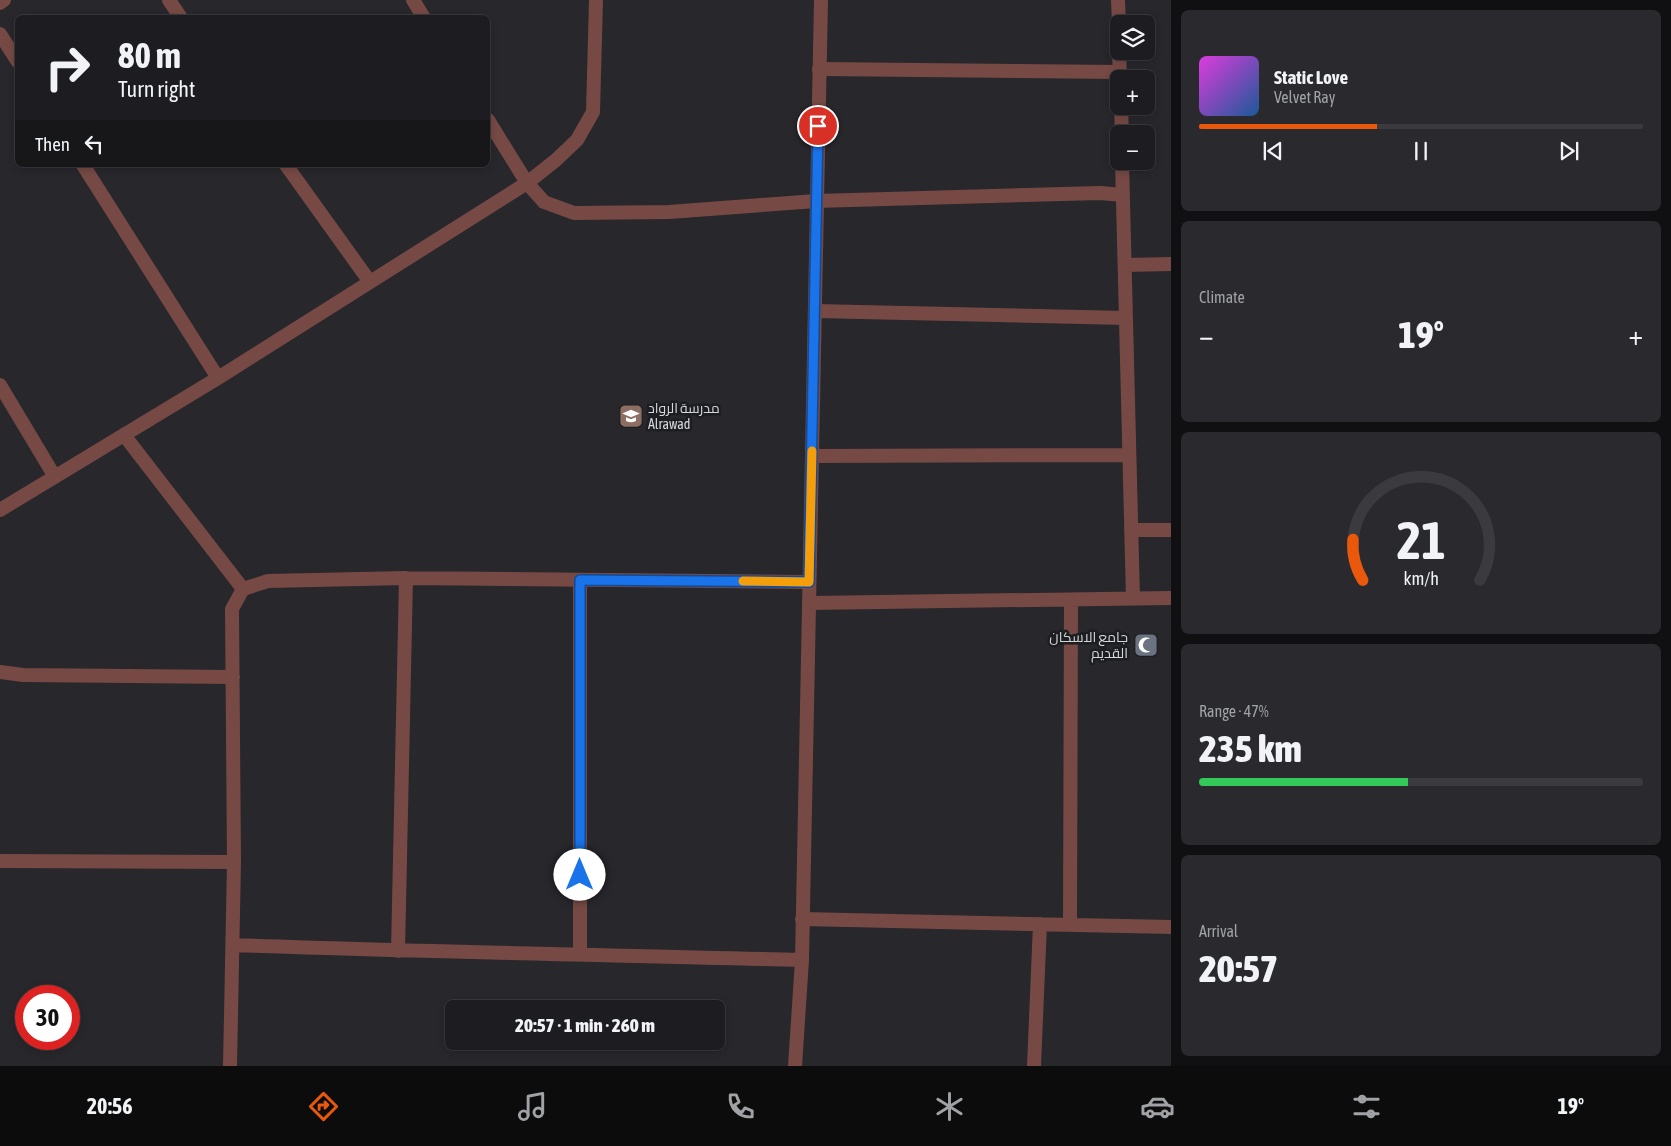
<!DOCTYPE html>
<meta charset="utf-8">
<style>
body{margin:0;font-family:"Asap Condensed",Cairo,sans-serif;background:#2a2a2e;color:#f1f3f6;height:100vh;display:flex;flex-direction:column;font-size:19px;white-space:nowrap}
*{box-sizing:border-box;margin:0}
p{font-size:16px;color:#a0a2a5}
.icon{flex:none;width:28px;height:28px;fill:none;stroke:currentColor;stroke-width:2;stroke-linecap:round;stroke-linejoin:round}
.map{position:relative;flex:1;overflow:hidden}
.details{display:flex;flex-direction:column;gap:10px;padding:10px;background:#101012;width:500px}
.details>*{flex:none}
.hud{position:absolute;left:15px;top:15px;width:475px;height:152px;border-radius:8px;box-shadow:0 2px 8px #0003,0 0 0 1px #3b3b3f;background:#1d1d21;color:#f1f3f6;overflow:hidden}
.buttons{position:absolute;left:1110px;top:15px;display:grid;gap:10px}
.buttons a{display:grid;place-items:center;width:45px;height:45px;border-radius:8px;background:#1d1d21;box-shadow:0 2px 8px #0003,0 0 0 1px #3b3b3f;font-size:25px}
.speed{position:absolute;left:15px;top:985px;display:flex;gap:10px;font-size:25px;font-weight:700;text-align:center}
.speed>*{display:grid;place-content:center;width:65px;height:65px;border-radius:50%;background:#1d1d21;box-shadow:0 2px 8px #0003,0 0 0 1px #3b3b3f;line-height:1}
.speed .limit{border:8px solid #d22;background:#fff;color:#111}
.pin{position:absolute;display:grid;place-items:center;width:42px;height:42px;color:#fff;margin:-21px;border:2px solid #fff;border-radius:50%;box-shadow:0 1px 5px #0007}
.me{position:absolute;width:55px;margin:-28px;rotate:0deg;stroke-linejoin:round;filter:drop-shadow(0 0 4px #0008)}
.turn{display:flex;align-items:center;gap:18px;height:105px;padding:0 20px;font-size:22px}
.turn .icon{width:65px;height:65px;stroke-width:2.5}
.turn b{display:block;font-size:35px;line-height:42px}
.then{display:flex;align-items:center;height:48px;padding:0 20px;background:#0003;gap:10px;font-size:19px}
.big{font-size:38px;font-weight:800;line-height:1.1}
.details .tile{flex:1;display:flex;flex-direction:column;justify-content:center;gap:8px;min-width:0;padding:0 18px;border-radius:8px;background:#2a2a2e}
.details .dial{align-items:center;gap:0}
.dial svg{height:130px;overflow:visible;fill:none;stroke:#3b3b3f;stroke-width:7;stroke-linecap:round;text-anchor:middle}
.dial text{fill:#f1f3f6;stroke:none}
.song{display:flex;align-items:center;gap:15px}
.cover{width:60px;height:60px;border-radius:8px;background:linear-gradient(135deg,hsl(300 70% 55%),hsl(210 70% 35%))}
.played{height:5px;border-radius:2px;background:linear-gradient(90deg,#ea580c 40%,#3b3b3f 40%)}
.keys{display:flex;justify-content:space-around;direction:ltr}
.heat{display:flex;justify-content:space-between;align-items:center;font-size:28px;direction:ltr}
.charge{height:8px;border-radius:4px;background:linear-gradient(90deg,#34c759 47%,#3b3b3f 0)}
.trip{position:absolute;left:445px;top:1000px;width:280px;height:50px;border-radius:8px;background:#1d1d21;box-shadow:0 2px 8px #0003,0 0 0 1px #3b3b3f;font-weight:800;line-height:50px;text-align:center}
.tabs{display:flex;height:80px;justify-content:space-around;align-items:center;background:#0c0c0d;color:#a0a2a5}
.tabs .icon{width:35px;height:35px}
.tabs .on{color:#ea580c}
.tabs b{font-size:22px;color:#f1f3f6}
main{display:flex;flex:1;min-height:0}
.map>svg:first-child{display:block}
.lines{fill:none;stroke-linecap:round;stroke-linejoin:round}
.service{stroke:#764944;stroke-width:14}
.minor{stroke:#764944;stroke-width:14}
.tertiary{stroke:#764944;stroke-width:14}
.route-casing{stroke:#114b97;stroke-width:12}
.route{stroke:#1a73e8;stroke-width:9}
.slow{stroke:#f59e0b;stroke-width:9}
.labels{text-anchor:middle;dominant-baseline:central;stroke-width:5;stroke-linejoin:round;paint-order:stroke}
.poi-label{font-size:14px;fill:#d6d7da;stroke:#1d1e22;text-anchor:start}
</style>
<main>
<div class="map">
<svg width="1171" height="1066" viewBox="0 0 1171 1066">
<rect width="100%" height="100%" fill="#27272c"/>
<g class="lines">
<path class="service" d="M527 183 544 202 574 213 669 212 816 201
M124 435 243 589"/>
<path class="minor" d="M169 0 181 18
M413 0 424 18
M1118 0 1119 25
M0 3 4 0
M0 34 18 62
M1119 51 1120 79
M819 69 1120 72
M1121 106 1122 134
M488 120 527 183
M1122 161 1133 599
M83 165 218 378
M286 165 370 282
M816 201 1100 193 1123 195
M1125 265 1171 264
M815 311 1126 318
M0 385 55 477
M812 456 1129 455
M0 510 218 378 527 183 556 160 577 140 593 112 596 0
M1131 530H1171
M809 603 1171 598
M0 672 23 675 233 677
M0 861 234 862
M802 919 1171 927
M1070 925 1071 600
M233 945C422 952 612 955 802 960
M398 951 406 578
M580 954V580
M230 1066 234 862 232 609 243 589 268 581 406 578 809 582
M1034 1066 1040 924"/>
<path class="tertiary" d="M795 1066 802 960 821 0"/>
</g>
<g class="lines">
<g class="route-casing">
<path id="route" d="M580 875V580L809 582 818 126"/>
</g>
<use href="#route" class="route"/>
<path class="slow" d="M743 581 809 582 812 451"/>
</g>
<defs>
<g id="school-square" transform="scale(1.25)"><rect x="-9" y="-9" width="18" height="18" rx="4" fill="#8d6e63" stroke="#1d1e22"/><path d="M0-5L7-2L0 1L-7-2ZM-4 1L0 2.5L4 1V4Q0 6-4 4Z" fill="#fff"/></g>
<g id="mosque-square" transform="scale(1.25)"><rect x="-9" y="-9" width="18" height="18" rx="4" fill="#6b7280" stroke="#1d1e22"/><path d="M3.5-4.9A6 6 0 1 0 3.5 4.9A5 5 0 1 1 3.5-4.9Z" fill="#fff"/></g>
</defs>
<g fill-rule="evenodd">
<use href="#school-square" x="631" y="416"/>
<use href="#mosque-square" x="1146" y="645"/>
</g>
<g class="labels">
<g class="poi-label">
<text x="648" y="408">مدرسة الرواد<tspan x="648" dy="16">Alrawad</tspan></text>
<text x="1128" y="637" text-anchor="end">جامع الاسكان<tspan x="1128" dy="16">القديم</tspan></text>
</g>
</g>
</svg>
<div class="buttons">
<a><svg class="icon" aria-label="layers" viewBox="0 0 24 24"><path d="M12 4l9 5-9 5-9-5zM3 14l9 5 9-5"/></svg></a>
<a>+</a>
<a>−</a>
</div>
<div class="speed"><div class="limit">30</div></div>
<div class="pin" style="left:818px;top:126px;background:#d93025"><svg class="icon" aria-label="arrive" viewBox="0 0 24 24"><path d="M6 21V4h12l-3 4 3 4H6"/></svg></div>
<svg class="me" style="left:580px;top:875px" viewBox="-20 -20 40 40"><circle r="19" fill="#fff"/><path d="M0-13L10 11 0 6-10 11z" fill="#1a73e8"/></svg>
<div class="trip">20:57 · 1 min · 260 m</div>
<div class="hud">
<div class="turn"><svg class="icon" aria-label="right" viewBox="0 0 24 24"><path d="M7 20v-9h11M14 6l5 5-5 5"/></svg><div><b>80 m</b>Turn right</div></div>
<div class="then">Then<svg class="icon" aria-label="left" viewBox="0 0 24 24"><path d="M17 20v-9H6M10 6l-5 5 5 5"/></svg></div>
</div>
</div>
<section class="details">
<div class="tile">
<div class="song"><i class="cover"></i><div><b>Static Love</b><p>Velvet Ray</p></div></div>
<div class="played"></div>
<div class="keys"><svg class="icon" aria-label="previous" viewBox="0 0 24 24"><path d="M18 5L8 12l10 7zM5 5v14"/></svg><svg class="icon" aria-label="pause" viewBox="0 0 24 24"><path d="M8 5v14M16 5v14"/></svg><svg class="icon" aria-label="next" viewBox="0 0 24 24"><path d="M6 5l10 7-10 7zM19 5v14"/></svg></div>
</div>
<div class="tile"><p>Climate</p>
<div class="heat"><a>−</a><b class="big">19°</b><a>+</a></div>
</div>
<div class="tile dial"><svg viewBox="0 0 100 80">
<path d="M14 69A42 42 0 1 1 86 69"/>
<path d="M14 69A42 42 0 0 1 8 44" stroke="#ea580c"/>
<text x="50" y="56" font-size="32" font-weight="700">21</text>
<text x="50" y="72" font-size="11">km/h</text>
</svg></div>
<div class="tile"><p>Range · 47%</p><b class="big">235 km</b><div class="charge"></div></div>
<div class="tile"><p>Arrival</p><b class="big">20:57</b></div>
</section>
</main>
<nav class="tabs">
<b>20:56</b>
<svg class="icon on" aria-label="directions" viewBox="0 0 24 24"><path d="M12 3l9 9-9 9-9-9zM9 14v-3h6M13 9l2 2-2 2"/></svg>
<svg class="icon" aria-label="music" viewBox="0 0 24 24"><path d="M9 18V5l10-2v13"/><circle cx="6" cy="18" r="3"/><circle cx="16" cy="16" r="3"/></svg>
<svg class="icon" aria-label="phone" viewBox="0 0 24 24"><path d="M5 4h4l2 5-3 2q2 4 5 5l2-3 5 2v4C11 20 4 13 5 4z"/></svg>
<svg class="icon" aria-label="climate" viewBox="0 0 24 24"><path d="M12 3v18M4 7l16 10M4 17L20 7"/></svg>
<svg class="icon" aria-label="car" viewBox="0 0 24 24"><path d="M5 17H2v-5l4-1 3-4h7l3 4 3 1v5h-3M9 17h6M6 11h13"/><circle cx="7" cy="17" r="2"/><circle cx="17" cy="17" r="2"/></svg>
<svg class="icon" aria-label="filters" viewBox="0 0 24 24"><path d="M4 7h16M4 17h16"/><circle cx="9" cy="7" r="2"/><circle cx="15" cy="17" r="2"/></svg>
<b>19°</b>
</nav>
